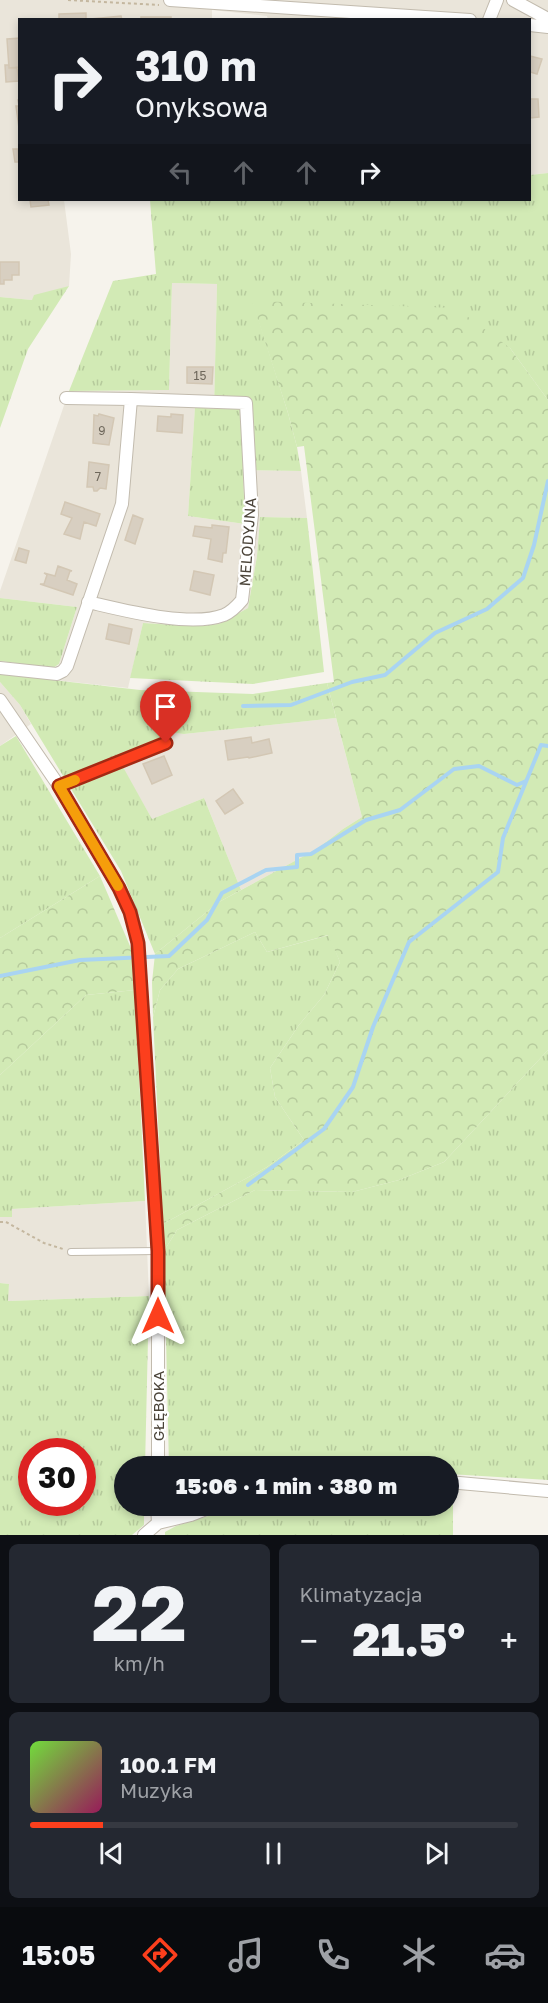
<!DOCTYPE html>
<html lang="pl">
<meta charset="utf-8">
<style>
body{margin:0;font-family:"Golos Text",sans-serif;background:#242831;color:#f1f3f6;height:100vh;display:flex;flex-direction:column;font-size:22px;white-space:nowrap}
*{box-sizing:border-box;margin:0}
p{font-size:20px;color:#9ea1a6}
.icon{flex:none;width:33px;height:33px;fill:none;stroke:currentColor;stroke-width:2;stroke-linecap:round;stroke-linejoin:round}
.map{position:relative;height:1535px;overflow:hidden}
.side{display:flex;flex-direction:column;gap:9px;padding:9px;background:#0d0f14;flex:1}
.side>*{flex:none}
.top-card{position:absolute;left:18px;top:18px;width:513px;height:183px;border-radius:0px;box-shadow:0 3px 9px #0003;background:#171b24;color:#f1f3f6;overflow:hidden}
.speed{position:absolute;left:18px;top:1438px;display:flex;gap:12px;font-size:30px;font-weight:700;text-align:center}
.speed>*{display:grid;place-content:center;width:78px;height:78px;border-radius:50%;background:#171b24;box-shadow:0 3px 9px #0003;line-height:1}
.speed .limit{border:9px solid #d22;background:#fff;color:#111}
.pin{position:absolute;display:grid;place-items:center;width:51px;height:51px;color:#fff;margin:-62px -26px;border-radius:50% 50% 50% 0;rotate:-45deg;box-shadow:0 0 6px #0007}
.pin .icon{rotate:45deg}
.me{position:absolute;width:66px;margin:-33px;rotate:0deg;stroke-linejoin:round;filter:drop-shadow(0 0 4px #0008)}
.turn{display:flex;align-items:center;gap:21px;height:126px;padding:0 18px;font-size:27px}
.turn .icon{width:78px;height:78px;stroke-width:2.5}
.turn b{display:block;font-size:42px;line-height:51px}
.lanes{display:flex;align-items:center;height:57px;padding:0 18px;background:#0003;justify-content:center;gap:30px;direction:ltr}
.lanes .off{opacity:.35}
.big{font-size:45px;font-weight:800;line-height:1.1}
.side .tile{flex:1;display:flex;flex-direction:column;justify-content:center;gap:9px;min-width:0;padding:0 21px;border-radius:9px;background:#242831}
.side .dial{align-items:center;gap:0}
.dial b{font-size:78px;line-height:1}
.song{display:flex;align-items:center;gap:18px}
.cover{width:72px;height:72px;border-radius:9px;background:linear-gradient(135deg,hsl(100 70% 55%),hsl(330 70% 35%))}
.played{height:6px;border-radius:3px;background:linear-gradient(90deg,#fc3f1d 15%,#363941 15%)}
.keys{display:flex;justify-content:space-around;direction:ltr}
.heat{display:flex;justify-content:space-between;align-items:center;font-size:33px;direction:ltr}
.side .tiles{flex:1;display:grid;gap:9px;grid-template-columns:1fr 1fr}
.tile:last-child{grid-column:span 2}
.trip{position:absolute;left:114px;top:1456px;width:345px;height:60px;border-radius:30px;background:#171b24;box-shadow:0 3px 9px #0003;font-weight:800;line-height:60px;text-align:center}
.tab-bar{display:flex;height:96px;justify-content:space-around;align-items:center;background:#090b0e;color:#9ea1a6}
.tab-bar .icon{width:42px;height:42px}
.tab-bar .selected{color:#fc3f1d}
.tab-bar b{font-size:27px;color:#f1f3f6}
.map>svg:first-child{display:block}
.residential{fill:#eae5da}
.grass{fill:url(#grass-tufts);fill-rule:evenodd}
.forest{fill:url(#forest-crowns)}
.parking{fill:#e5e3e0}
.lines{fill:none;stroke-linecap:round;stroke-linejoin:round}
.stream{stroke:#a9d4f2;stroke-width:4}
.building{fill:#d8cfc1;stroke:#d3c7b4;stroke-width:1.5}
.lane-casing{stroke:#c2bbae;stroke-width:8}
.street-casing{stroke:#c2bbae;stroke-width:14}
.path{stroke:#c4b79f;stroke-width:2;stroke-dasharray:3 3;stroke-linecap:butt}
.lane{stroke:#fff;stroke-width:6}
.street{stroke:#fff;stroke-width:12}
.route-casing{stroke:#a42913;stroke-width:15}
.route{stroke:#fc3f1d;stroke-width:10}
.slow{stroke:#f59e0b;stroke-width:10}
.labels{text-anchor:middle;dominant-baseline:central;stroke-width:4.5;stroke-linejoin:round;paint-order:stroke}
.number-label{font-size:12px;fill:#6e675b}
.street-label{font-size:15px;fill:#4b4439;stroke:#fff}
</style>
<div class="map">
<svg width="548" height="1535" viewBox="0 0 548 1535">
<defs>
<pattern id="grass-tufts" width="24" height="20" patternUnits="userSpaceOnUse" patternTransform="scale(1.5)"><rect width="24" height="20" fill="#d2eab5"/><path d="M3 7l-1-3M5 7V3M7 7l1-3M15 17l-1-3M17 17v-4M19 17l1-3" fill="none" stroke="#b6ca9c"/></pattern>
<pattern id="forest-crowns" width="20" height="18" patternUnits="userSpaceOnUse" patternTransform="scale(1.5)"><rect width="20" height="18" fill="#d2eab5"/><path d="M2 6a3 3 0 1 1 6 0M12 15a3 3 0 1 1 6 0" fill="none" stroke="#b6ca9c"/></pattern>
</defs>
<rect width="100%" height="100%" fill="#f6f3ec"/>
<path class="residential" d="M0 0H548V173L530 175V20H268L267 16 212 10V20H20V200H64L71 254 69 286 32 300 0 297Z
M172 283 217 284 214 409 195 408 188 516 245 524 243 470 301 471 307 518 260 517 257 556 248 608 219 624 191 626 143 623 128 688 54 680 77 607 0 598V591L69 391 169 390Z
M0 682 20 705 31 724 0 746Z
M336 718 362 817 343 829 317 849 241 890 204 798 152 819 117 758 158 741 165 732 184 734Z
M145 1201 149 1296 7 1301 9 1284 0 1283V1217H11L12 1209Z"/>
<path class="grass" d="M548 173V400L510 348 346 305 253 302 288 413 297 447 301 471 243 470 245 524 188 516 195 407 214 409 217 284 172 283 169 390 69 391 113 281 156 274 150 200H530V175Z
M69 286 28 349 0 428V297L32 300 34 295Z
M260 517 307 518 324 672 253 684 130 678 143 623 191 626 219 624 248 608 257 556Z
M0 598 77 607 59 664 53 668 0 661Z
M0 674 140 690 253 694 327 683 336 718 184 734 165 732 158 741 118 758 152 819 204 798 241 890 219 902 155 954 121 871 20 705 0 682Z
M16 736 100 876 0 938V746Z
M255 932 267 952 329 935 340 962 324 995 299 1025 270 1068 275 1097 304 1140 267 1167 163 1224 153 1017 160 990 178 969Z
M135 990 145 1201 12 1209V1217H0V1075L86 995Z
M548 1050V1480L449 1474 448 1467H169L164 1251 177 1230 255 1190 352 1192 399 1180 444 1162Z
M0 1283 9 1284 8 1301 149 1296 145 1467H124V1506H144V1525L132 1535H0ZM32 1452H82V1503H32Z
M449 1489H453V1535H165V1532L176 1526 240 1506H448Z"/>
<path class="forest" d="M252 301 456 308 510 348 548 400V1050L444 1162 399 1180 352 1192 255 1190 177 1230 164 1251 163 1224 267 1167 304 1140 275 1097 270 1068 299 1025 324 995 340 962 328 935 267 952 255 932 178 969 160 990 153 1017 152 982 155 954 219 902 317 849 343 829 362 817 327 683 334 682 304 446 297 447 288 413Z
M100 876 133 953 135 990 86 995 0 1075V938Z"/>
<path class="parking" d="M206 0H265L469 14 460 17Z"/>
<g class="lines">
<path class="stream" d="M243 706 291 705 352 682 385 675 435 633 487 609 523 578 534 545 548 481
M0 976 80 960 169 956 207 920 222 893 266 870 297 867V855L311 854 366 820 400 810 454 769 479 766 517 785 526 781
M248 1185 324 1129 353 1087 373 1027 409 942 498 872 503 838 541 745 548 746"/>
</g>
<path class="building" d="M86 13V20H59V14Z
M121 16 122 20H91V19Z
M141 17H171V20H141Z
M20 38V67L9 68 7 39Z
M530 56 542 59 537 74 530 72Z
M5 65H9V68H17L19 81 6 82Z
M530 99H538L539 117 530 118Z
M18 100H20L19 128 16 106H19Z
M13 149H18L19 162H15Z
M30 200H48L49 205 31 207Z
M0 262H19V275H12V280H4V284H0Z
M187 367H213L212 384 187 383Z
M99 414 114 418 109 445 93 443 94 415 98 416Z
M171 414 183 415 182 433 157 431 158 416 171 417Z
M89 462 109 465 106 489 100 488 97 491H94L93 487H87Z
M65 502 100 514 96 526 84 522 80 539 64 534 72 518 61 514Z
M133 515 143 519 135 544 125 540Z
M212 525 229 527 226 553H223L222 562 208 559 211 539 193 536 195 526 212 528Z
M19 548 29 551 26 563 15 560Z
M58 566 72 571H70L67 580 77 584 73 595 40 584H44L47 575 44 573 55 576Z
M194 571 214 575 210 595 190 590Z
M109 624 132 629 129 644 106 639Z
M251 737 252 743 269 739 272 753 249 758 248 757 228 760 225 741Z
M164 756 172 775 152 784 143 764Z
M233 789 243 803 225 814 216 801Z"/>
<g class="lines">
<g class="lane-casing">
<path id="lane" d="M59 786 166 743
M71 1252 158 1251"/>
</g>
<g class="street-casing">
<path id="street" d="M170 0 470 20
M513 0 548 19
M489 20 497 0
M530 25 548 27
M66 398 131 399
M0 668 57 674 63 671 67 666 122 504 131 399 246 403 252 515 242 600C237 606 231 612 224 615 190 628 123 610 88 602
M0 700 59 786 119 888 131 912 138 943 158 1251V1467
M448 1482 548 1491
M157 1506 158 1523
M144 1535 158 1523 191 1515 214 1506"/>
</g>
<path class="path" d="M68 0 159 5
M0 1222H6L44 1243 63 1249"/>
<use href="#lane" class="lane"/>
<use href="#street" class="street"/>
</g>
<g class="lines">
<g class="route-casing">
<path id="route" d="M158 1316V1251L138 943 130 912 119 888 59 786 166 743"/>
</g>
<use href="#route" class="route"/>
<path class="slow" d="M75 780 59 786 118 886"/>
</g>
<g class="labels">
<g class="number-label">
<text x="200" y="375">15</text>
<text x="102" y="430">9</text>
<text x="98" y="476">7</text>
</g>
<g class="street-label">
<text transform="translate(247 542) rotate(-86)">MELODYJNA</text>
<text transform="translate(158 1406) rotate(-90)">GŁĘBOKA</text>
</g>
</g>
</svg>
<div class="speed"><div class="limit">30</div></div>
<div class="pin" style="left:166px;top:743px;background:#d93025"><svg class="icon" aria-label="arrive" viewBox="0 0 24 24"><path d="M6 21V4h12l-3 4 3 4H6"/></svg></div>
<svg class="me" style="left:158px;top:1316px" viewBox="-20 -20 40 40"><path d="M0-17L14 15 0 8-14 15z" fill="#fc3f1d" stroke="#fff" stroke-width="4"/></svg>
<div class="trip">15:06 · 1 min · 380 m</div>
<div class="top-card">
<div class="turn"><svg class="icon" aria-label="right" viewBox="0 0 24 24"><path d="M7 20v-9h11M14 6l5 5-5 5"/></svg><div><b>310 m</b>Onyksowa</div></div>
<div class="lanes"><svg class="icon off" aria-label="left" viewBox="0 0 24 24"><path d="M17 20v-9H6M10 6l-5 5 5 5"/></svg><svg class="icon off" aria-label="ahead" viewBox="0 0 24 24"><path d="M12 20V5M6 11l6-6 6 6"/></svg><svg class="icon off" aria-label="ahead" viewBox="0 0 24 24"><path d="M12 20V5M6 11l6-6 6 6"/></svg><svg class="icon" aria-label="right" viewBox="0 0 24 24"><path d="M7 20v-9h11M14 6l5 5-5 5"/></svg></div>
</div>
</div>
<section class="side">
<div class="tiles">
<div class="tile dial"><b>22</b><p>km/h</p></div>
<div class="tile"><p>Klimatyzacja</p>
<div class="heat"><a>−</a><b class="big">21.5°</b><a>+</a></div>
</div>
<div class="tile">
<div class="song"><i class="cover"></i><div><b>100.1 FM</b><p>Muzyka</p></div></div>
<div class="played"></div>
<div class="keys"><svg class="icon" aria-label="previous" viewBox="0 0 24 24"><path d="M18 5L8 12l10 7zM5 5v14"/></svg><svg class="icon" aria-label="pause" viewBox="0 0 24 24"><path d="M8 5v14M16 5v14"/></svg><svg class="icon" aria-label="next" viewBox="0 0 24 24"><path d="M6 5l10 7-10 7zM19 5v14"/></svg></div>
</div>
</div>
</section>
<nav class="tab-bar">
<b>15:05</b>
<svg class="icon selected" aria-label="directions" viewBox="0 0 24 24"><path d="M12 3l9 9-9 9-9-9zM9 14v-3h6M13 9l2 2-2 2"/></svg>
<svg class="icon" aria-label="music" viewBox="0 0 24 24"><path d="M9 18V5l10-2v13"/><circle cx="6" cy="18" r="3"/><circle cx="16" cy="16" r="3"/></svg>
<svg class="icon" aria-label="phone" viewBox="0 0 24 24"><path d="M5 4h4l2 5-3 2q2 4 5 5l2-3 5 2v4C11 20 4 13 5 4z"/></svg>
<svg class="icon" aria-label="climate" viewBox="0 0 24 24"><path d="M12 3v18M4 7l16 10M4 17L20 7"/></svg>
<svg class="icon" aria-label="car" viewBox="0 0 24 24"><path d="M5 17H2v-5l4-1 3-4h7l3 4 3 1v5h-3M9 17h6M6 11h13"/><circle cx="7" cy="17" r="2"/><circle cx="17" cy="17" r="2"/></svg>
</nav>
